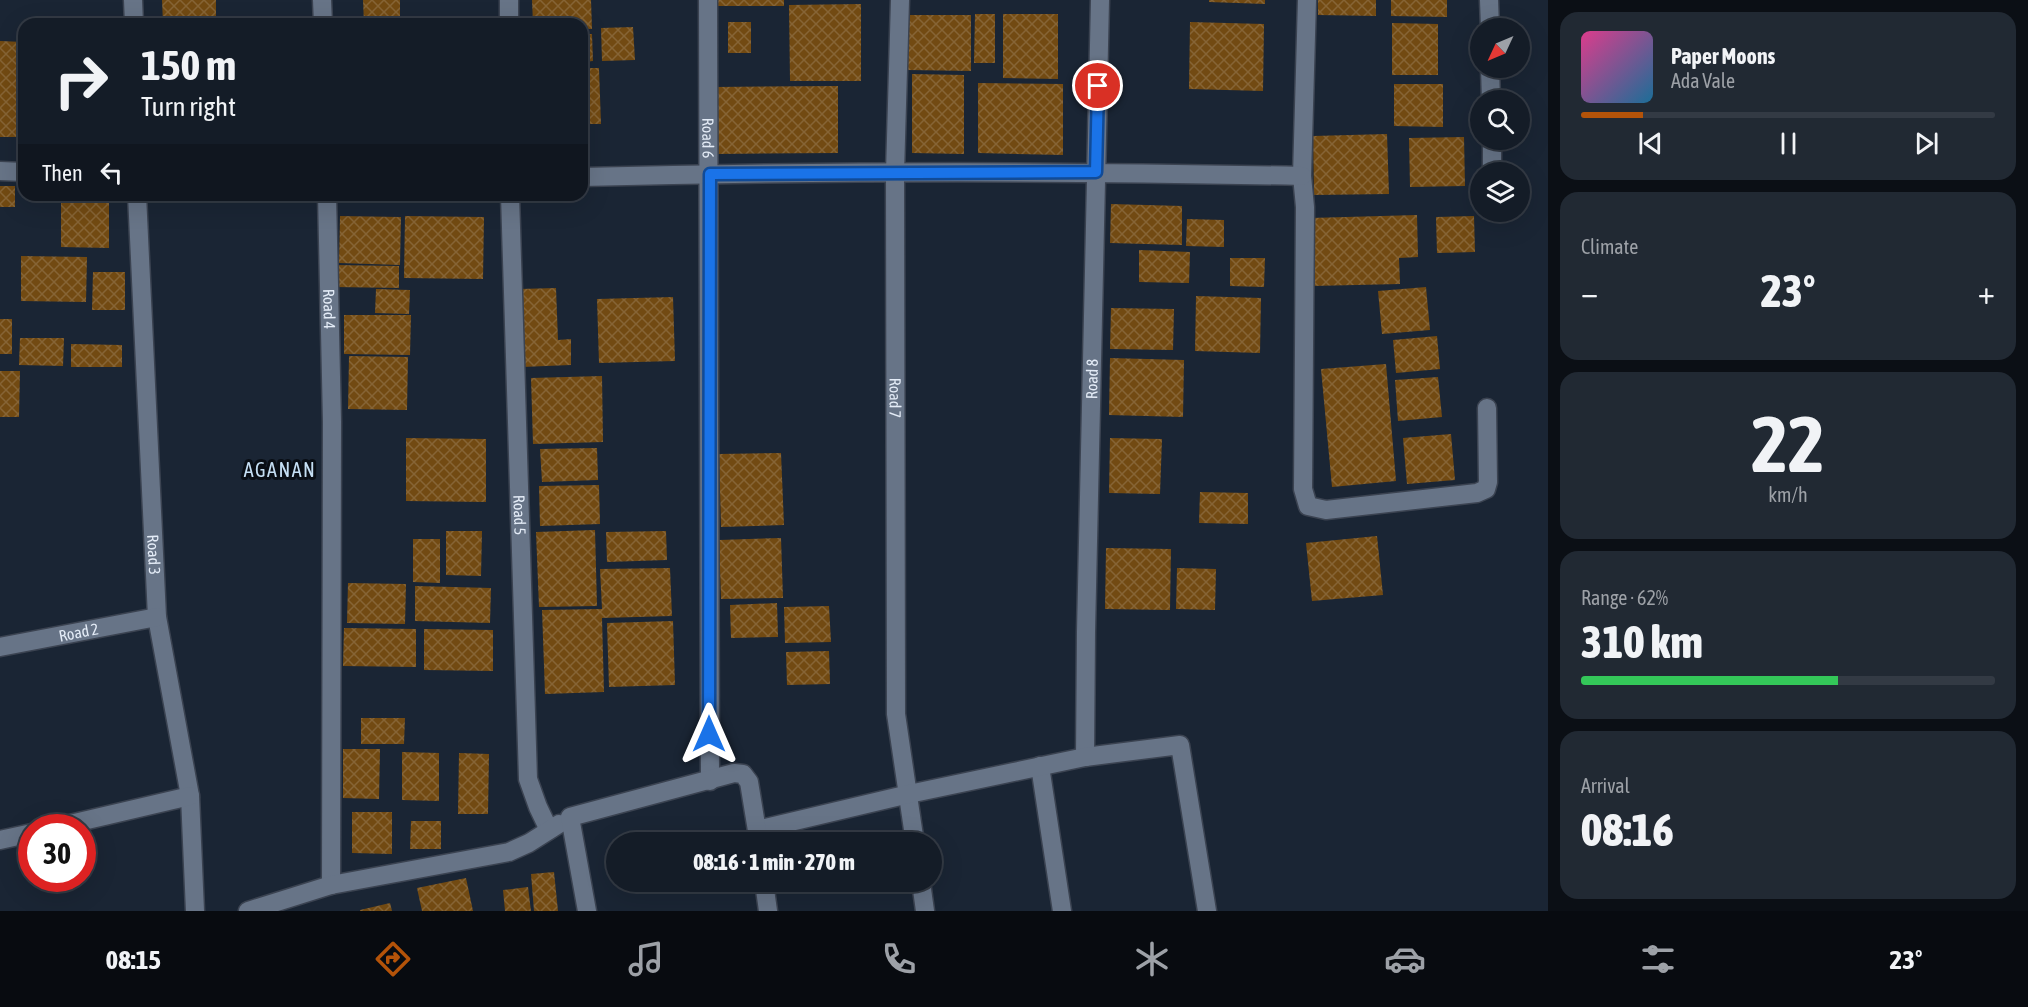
<!DOCTYPE html>
<meta charset="utf-8">
<style>
body{margin:0;font-family:"Asap Condensed",sans-serif;background:#212933;color:#f1f3f6;height:100vh;display:flex;flex-direction:column;font-size:22px;white-space:nowrap}
*{box-sizing:border-box;margin:0}
p{font-size:20px;color:#9da1a7}
.icon{flex:none;width:33px;height:33px;fill:none;stroke:currentColor;stroke-width:2;stroke-linecap:round;stroke-linejoin:round}
.map{position:relative;flex:1;overflow:hidden}
.side{display:flex;flex-direction:column;gap:12px;padding:12px;background:#0b0f15;width:480px}
.side>*{flex:none}
.banner{position:absolute;left:18px;top:18px;width:570px;height:183px;border-radius:18px;box-shadow:0 6px 24px #0002,0 0 0 2px #333a44;background:#141c27;color:#f1f3f6;overflow:hidden}
.needle{width:39px;rotate:226deg}
.buttons{position:absolute;left:1470px;top:18px;display:grid;gap:12px}
.buttons a{display:grid;place-items:center;width:60px;height:60px;border-radius:50%;background:#141c27;box-shadow:0 6px 24px #0002,0 0 0 2px #333a44;font-size:30px}
.speed{position:absolute;left:18px;top:814px;display:flex;gap:12px;font-size:30px;font-weight:700;text-align:center}
.speed>*{display:grid;place-content:center;width:78px;height:78px;border-radius:50%;background:#141c27;box-shadow:0 6px 24px #0002,0 0 0 2px #333a44;line-height:1}
.speed .limit{border:9px solid #d22;background:#fff;color:#111}
.pin{position:absolute;display:grid;place-items:center;width:51px;height:51px;color:#fff;margin:-26px;border:3px solid #fff;border-radius:50%;box-shadow:0 2px 6px #0007}
.me{position:absolute;width:66px;margin:-33px;rotate:0deg;stroke-linejoin:round;filter:drop-shadow(0 0 4px #0008)}
.turn{display:flex;align-items:center;gap:21px;height:126px;padding:0 24px;font-size:27px}
.turn .icon{width:78px;height:78px;stroke-width:2.5}
.turn b{display:block;font-size:42px;line-height:51px}
.then{display:flex;align-items:center;height:57px;padding:0 24px;background:#0003;gap:12px;font-size:22px}
.big{font-size:45px;font-weight:800;line-height:1.1}
.side .card{flex:1;display:flex;flex-direction:column;justify-content:center;gap:9px;min-width:0;padding:0 21px;border-radius:18px;background:#212933}
.side .dial{align-items:center;gap:0}
.dial b{font-size:78px;line-height:1}
.song{display:flex;align-items:center;gap:18px}
.cover{width:72px;height:72px;border-radius:9px;background:linear-gradient(135deg,hsl(330 70% 55%),hsl(200 70% 35%))}
.played{height:6px;border-radius:3px;background:linear-gradient(90deg,#b45309 15%,#333a44 15%)}
.keys{display:flex;justify-content:space-around;direction:ltr}
.heat{display:flex;justify-content:space-between;align-items:center;font-size:33px;direction:ltr}
.charge{height:9px;border-radius:4px;background:linear-gradient(90deg,#34c759 62%,#333a44 0)}
.trip{position:absolute;left:606px;top:832px;width:336px;height:60px;border-radius:30px;background:#141c27;box-shadow:0 6px 24px #0002,0 0 0 2px #333a44;font-weight:800;line-height:60px;text-align:center}
.dock{display:flex;height:96px;justify-content:space-around;align-items:center;background:#080b10;color:#9da1a7}
.dock .icon{width:42px;height:42px}
.dock .active{color:#b45309}
.dock b{font-size:27px;color:#f1f3f6}
main{display:flex;flex:1;min-height:0}
.map>svg:first-child{display:block}
.building{fill:url(#building-cross-hatch)}
.lines{fill:none;stroke-linecap:round;stroke-linejoin:round}
.minor-casing{stroke:#3b4351;stroke-width:21}
.minor{stroke:#677487;stroke-width:18}
.route-casing{stroke:#114b97;stroke-width:15}
.route{stroke:#1a73e8;stroke-width:10}
.labels{text-anchor:middle;dominant-baseline:central;stroke-width:6;stroke-linejoin:round;paint-order:stroke}
.street-label{font-size:16px;fill:#e4ecf7;stroke:#090e15}
.quarter-label{font-size:20px;letter-spacing:1.5px;fill:#c4def3;stroke:#090e15}
</style>
<main>
<div class="map">
<svg width="1548" height="911" viewBox="0 0 1548 911">
<defs>
<pattern id="building-cross-hatch" width="8" height="8" patternUnits="userSpaceOnUse" patternTransform="scale(1.5)"><rect width="8" height="8" fill="#724a12"/><path d="M0 0l8 8M0 8l8-8" fill="none" stroke="#866435"/></pattern>
</defs>
<rect width="100%" height="100%" fill="#1a2534"/>
<path class="building" d="M162 0H216V24H163Z
M363 0H400V24H364Z
M532 0H591L592 29H582V24H533Z
M718 0H784V6H718Z
M1209 0H1265V4L1209 2Z
M1318 0H1376V16L1318 15Z
M1391 0H1447V17L1391 16Z
M861 4V81H790L789 5Z
M975 14H995V63H974Z
M1003 14H1058V79L1003 78Z
M908 15H971V71L907 70Z
M728 22H751V53H728Z
M1190 22 1264 24 1263 91 1189 89Z
M1392 23 1438 24V75H1392Z
M633 27 635 60 602 61 601 28Z
M582 34H592L593 61 582 62Z
M0 41 24 42V137H0Z
M582 68H599L601 124H582Z
M912 74 964 75V154L912 153Z
M978 83 1063 84V155L978 153Z
M1394 84H1443V127L1394 126Z
M838 86V153L715 154V87Z
M1387 134 1389 194 1314 195 1313 136Z
M1464 137 1465 186 1410 187 1409 138Z
M0 186H15V207H0Z
M61 195H109V248L61 247Z
M1111 204 1182 206V245L1110 243Z
M1417 215 1418 257 1399 258 1400 284 1312 286 1310 218Z
M340 216 401 217 400 265 339 263Z
M405 216 484 217 483 279 404 278Z
M1474 216 1475 252 1437 253 1436 217Z
M1187 219 1224 220V247L1186 246Z
M1139 250 1190 252 1189 283 1139 282Z
M21 256 87 257 86 302 21 301Z
M1230 258H1265L1264 287 1230 286Z
M335 265 399 266V288L334 287Z
M93 272H125V310H92Z
M1426 287 1430 330 1382 334 1378 291Z
M556 288 558 340 571 339V365L522 367 519 289Z
M376 289 410 290 409 314 375 313Z
M1196 296 1261 298 1260 353 1195 351Z
M673 297 675 361 599 363 597 299Z
M1111 308 1174 309 1173 350 1110 349Z
M344 315H411L410 355 344 354Z
M0 319H12V354H0Z
M1437 336 1440 369 1396 373 1393 340Z
M20 338H64L63 366 19 365Z
M71 344 122 345V367H71Z
M349 356 408 357 407 410 348 409Z
M1110 358 1184 360 1183 417 1109 415Z
M1386 364 1396 481 1332 487 1321 369Z
M0 371H20L19 417H0Z
M602 376 603 442 533 444 531 378Z
M1438 377 1442 417 1398 421 1395 380Z
M1451 434 1455 480 1407 484 1403 438Z
M406 438 486 439V502L406 501Z
M1110 438 1162 439 1160 494 1109 493Z
M597 448 598 480 542 482 540 449Z
M781 453 784 525 721 527 719 454Z
M599 485 600 524 540 526 539 486Z
M1200 492 1248 493V524L1199 523Z
M595 530 597 606 539 607 536 532Z
M446 531H482L481 576 446 575Z
M666 531 667 560 607 562 606 532Z
M1377 536 1383 595 1312 601 1306 543Z
M781 538 783 598 721 599 719 540Z
M413 539H440V583L413 582Z
M1106 548 1171 549 1170 610 1105 609Z
M670 568 672 616 602 618 604 692 545 694 542 610 602 609 600 569Z
M1177 568 1216 569 1215 610 1176 609Z
M348 583 406 584 405 624 347 623Z
M415 586 491 588 490 623 415 621Z
M777 603 778 637 731 638 730 605Z
M829 606 831 642 785 643 784 607Z
M673 621 675 685 609 687 607 623Z
M344 628 416 629V667L343 666Z
M424 629 493 630V671L424 670Z
M829 651 830 684 787 685 786 652Z
M361 718H405L404 744H361Z
M343 749H380L379 799 343 798Z
M402 752 439 753V801L402 800Z
M459 753 489 754 488 814H458Z
M352 812H392V854L352 853Z
M411 821H441V849H410Z
M554 872 558 911H534L531 874Z
M466 878 473 911H422L417 888Z
M528 887 531 911H505L503 890Z
M390 903 392 911H360V910Z"/>
<g class="lines">
<g class="minor-casing">
<g id="minor">
<path d="M133 0 134 24"/>
<path d="M322 0 323 24"/>
<path d="M509 0V24"/>
<path id="s1" d="M708 0 710 781"/>
<path id="s2" d="M900 0 895 173 896 714 915 843"/>
<path d="M1307 0 1302 176 1305 207 1303 489 1308 506 1326 510 1477 493 1486 489 1488 482 1487 408"/>
<path d="M1489 0 1490 28"/>
<path d="M1490 68 1491 100"/>
<path d="M1492 140V172"/>
<path d="M0 171 24 172"/>
<path d="M582 177C822 171 1062 171 1302 176"/>
<path id="s3" d="M137 195 157 617 190 796 195 911"/>
<path id="s4" d="M327 195 332 422 331 885"/>
<path id="s5" d="M510 195 528 779 538 807 549 830"/>
<path id="s6" d="M0 647 157 617"/>
<path id="s7" d="M1085 757 1086 632 1100 0"/>
<path d="M1040 766 1062 911"/>
<path d="M53 828 190 796"/>
<path d="M757 830 909 794 1085 757 1180 745 1207 911"/>
<path d="M0 840 32 833"/>
<path d="M764 882 768 911"/>
<path d="M921 882 925 911"/>
<path d="M248 911 331 885 509 852 529 843 559 824"/>
<path d="M587 911 570 817 734 773 743 774 749 782 759 843"/>
</g>
</g>
<use href="#minor" class="minor"/>
</g>
<g class="lines">
<g class="route-casing">
<path id="route" d="M709 734 710 174 1096 172 1098 86"/>
</g>
<use href="#route" class="route"/>
</g>
<g class="labels">
<g class="street-label">
<text stroke="none"><textPath href="#s1" startOffset="138">Road 6</textPath></text>
<text stroke="none"><textPath href="#s4" startOffset="114">Road 4</textPath></text>
<text stroke="none"><textPath href="#s7" startOffset="378">Road 8</textPath></text>
<text stroke="none"><textPath href="#s2" startOffset="398">Road 7</textPath></text>
<text stroke="none"><textPath href="#s5" startOffset="320">Road 5</textPath></text>
<text stroke="none"><textPath href="#s3" startOffset="360">Road 3</textPath></text>
<text stroke="none"><textPath href="#s6" startOffset="80">Road 2</textPath></text>
</g>
<g class="quarter-label">
<text x="280" y="469">AGANAN</text>
</g>
</g>
</svg>
<div class="buttons">
<a><svg class="needle" viewBox="-14 -14 28 28"><path d="M0-13l5 13h-10z" fill="#e53935"/><path d="M0 13l5-13h-10z" fill="#9da1a7"/></svg></a>
<a><svg class="icon" aria-label="search" viewBox="0 0 24 24"><circle cx="10" cy="10" r="6"/><path d="M15 15l6 6"/></svg></a>
<a><svg class="icon" aria-label="layers" viewBox="0 0 24 24"><path d="M12 4l9 5-9 5-9-5zM3 14l9 5 9-5"/></svg></a>
</div>
<div class="speed"><div class="limit">30</div></div>
<div class="pin" style="left:1098px;top:86px;background:#d93025"><svg class="icon" aria-label="arrive" viewBox="0 0 24 24"><path d="M6 21V4h12l-3 4 3 4H6"/></svg></div>
<svg class="me" style="left:709px;top:734px" viewBox="-20 -20 40 40"><path d="M0-17L14 15 0 8-14 15z" fill="#1a73e8" stroke="#fff" stroke-width="4"/></svg>
<div class="trip">08:16 · 1 min · 270 m</div>
<div class="banner">
<div class="turn"><svg class="icon" aria-label="right" viewBox="0 0 24 24"><path d="M7 20v-9h11M14 6l5 5-5 5"/></svg><div><b>150 m</b>Turn right</div></div>
<div class="then">Then<svg class="icon" aria-label="left" viewBox="0 0 24 24"><path d="M17 20v-9H6M10 6l-5 5 5 5"/></svg></div>
</div>
</div>
<section class="side">
<div class="card">
<div class="song"><i class="cover"></i><div><b>Paper Moons</b><p>Ada Vale</p></div></div>
<div class="played"></div>
<div class="keys"><svg class="icon" aria-label="previous" viewBox="0 0 24 24"><path d="M18 5L8 12l10 7zM5 5v14"/></svg><svg class="icon" aria-label="pause" viewBox="0 0 24 24"><path d="M8 5v14M16 5v14"/></svg><svg class="icon" aria-label="next" viewBox="0 0 24 24"><path d="M6 5l10 7-10 7zM19 5v14"/></svg></div>
</div>
<div class="card"><p>Climate</p>
<div class="heat"><a>−</a><b class="big">23°</b><a>+</a></div>
</div>
<div class="card dial"><b>22</b><p>km/h</p></div>
<div class="card"><p>Range · 62%</p><b class="big">310 km</b><div class="charge"></div></div>
<div class="card"><p>Arrival</p><b class="big">08:16</b></div>
</section>
</main>
<nav class="dock">
<b>08:15</b>
<svg class="icon active" aria-label="directions" viewBox="0 0 24 24"><path d="M12 3l9 9-9 9-9-9zM9 14v-3h6M13 9l2 2-2 2"/></svg>
<svg class="icon" aria-label="music" viewBox="0 0 24 24"><path d="M9 18V5l10-2v13"/><circle cx="6" cy="18" r="3"/><circle cx="16" cy="16" r="3"/></svg>
<svg class="icon" aria-label="phone" viewBox="0 0 24 24"><path d="M5 4h4l2 5-3 2q2 4 5 5l2-3 5 2v4C11 20 4 13 5 4z"/></svg>
<svg class="icon" aria-label="climate" viewBox="0 0 24 24"><path d="M12 3v18M4 7l16 10M4 17L20 7"/></svg>
<svg class="icon" aria-label="car" viewBox="0 0 24 24"><path d="M5 17H2v-5l4-1 3-4h7l3 4 3 1v5h-3M9 17h6M6 11h13"/><circle cx="7" cy="17" r="2"/><circle cx="17" cy="17" r="2"/></svg>
<svg class="icon" aria-label="filters" viewBox="0 0 24 24"><path d="M4 7h16M4 17h16"/><circle cx="9" cy="7" r="2"/><circle cx="15" cy="17" r="2"/></svg>
<b>23°</b>
</nav>
